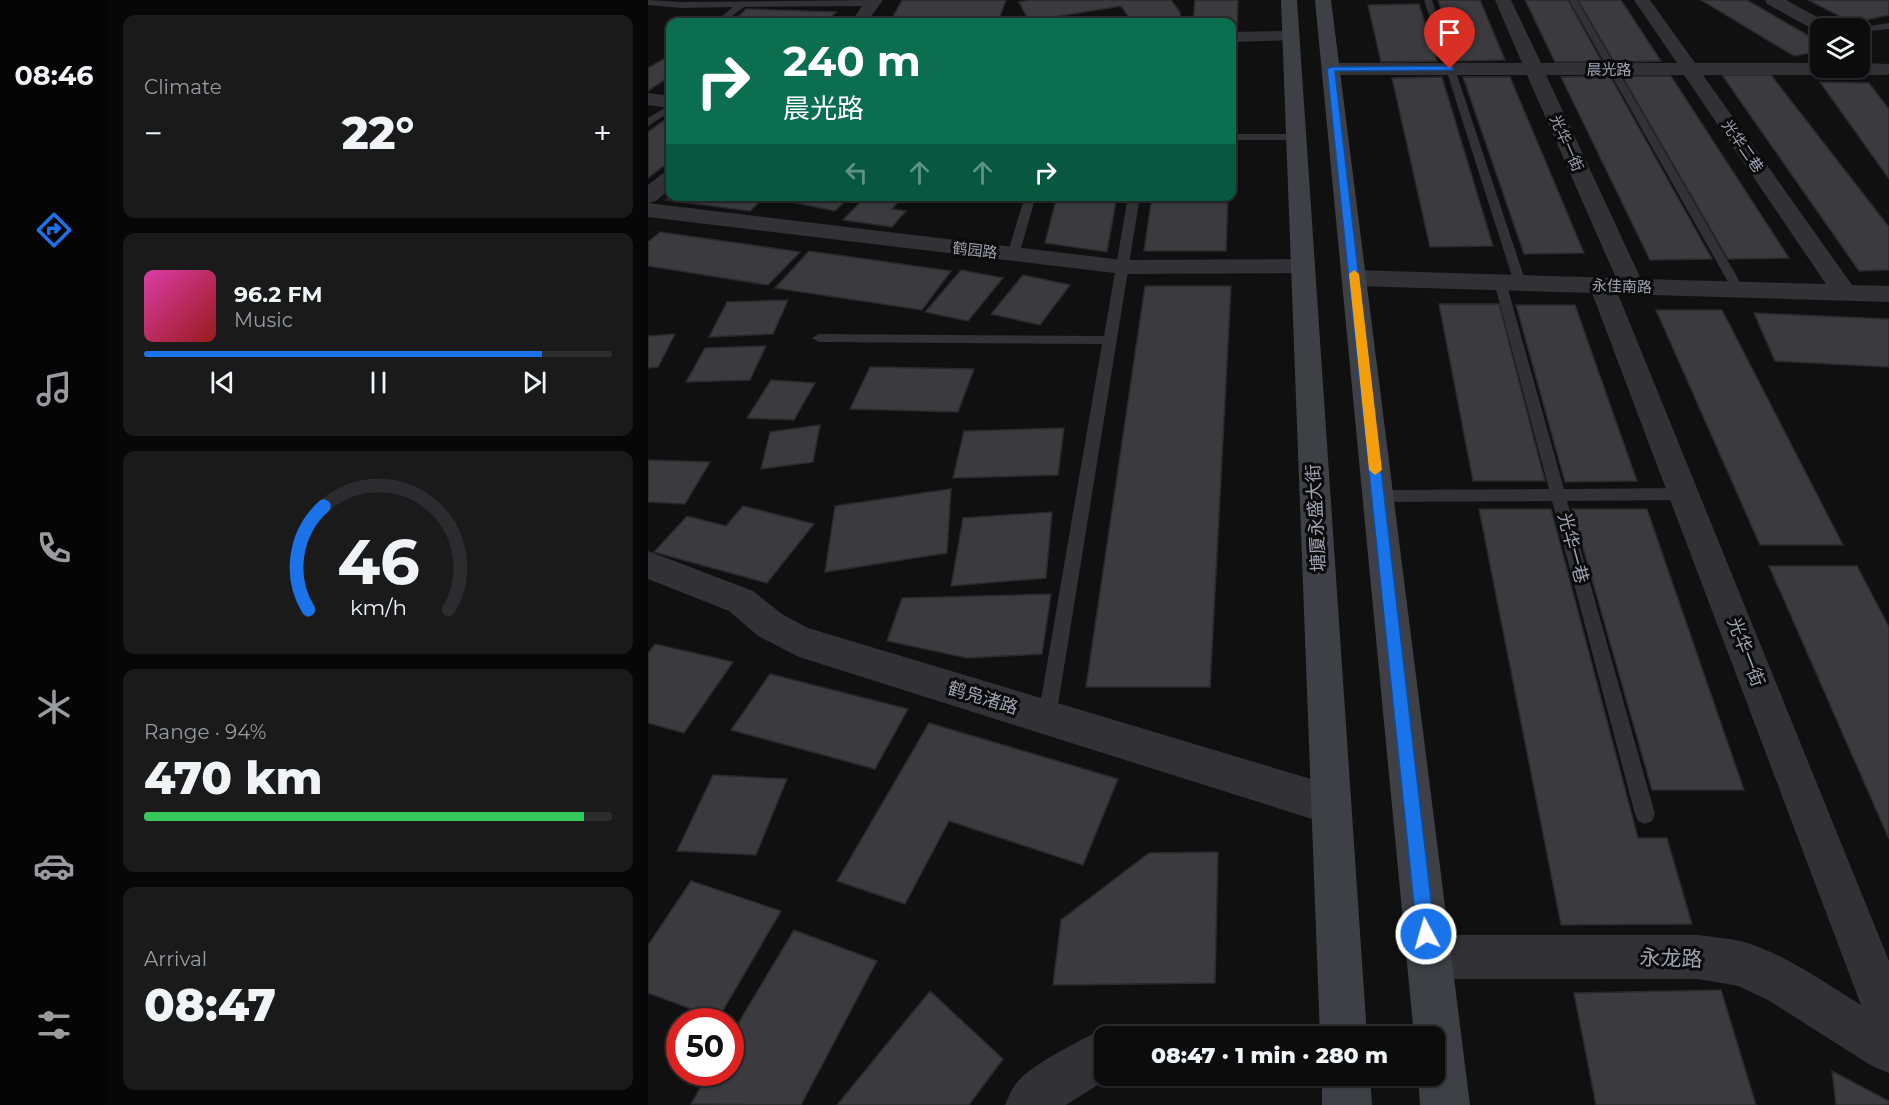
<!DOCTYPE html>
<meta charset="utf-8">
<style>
body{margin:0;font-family:Montserrat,"Noto Sans SC",sans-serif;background:#1a1a1b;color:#f1f3f6;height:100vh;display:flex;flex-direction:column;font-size:22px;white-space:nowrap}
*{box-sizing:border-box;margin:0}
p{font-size:20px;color:#9a9b9d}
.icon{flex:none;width:33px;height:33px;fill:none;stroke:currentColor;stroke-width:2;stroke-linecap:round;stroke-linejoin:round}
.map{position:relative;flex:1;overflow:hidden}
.details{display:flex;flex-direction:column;gap:15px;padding:15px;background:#070707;width:540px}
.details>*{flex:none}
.hud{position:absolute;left:18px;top:18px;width:570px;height:183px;border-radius:12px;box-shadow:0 2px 4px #0004,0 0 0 2px #2c2c2e;background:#0b6e4f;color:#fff;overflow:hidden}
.fabs{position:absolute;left:1162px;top:18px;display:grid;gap:12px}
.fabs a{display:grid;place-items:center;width:60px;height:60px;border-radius:12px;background:#0c0c0d;box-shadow:0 2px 4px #0004,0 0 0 2px #2c2c2e;font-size:30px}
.speed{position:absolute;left:18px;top:1008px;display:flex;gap:12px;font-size:30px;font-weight:700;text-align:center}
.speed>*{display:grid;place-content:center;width:78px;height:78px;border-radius:50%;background:#0c0c0d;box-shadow:0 2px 4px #0004,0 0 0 2px #2c2c2e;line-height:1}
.speed .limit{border:9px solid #d22;background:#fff;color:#111}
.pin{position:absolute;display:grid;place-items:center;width:51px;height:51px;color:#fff;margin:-62px -26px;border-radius:50% 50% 50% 0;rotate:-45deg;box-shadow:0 0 6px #0007}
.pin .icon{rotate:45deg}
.me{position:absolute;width:66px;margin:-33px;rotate:354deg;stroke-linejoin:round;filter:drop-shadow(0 0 4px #0008)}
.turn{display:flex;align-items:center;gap:21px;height:126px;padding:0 18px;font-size:27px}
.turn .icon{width:78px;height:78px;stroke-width:2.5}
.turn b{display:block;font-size:42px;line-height:51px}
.lanes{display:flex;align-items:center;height:57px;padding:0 18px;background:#0003;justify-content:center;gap:30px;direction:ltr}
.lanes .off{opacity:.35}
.big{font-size:45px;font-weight:800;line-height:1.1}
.details .widget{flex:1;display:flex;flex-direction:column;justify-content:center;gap:9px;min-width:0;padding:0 21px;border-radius:12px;background:#1a1a1b}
.details .dial{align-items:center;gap:0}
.dial svg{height:156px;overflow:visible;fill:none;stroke:#2c2c2e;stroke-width:7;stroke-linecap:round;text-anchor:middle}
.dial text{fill:#f1f3f6;stroke:none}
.song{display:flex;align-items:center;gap:18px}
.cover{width:72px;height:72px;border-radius:9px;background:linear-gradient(135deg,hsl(320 70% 55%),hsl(0 70% 35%))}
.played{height:6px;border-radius:3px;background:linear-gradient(90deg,#1a73e8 85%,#2c2c2e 85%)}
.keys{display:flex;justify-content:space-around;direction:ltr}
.heat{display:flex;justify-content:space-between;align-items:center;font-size:33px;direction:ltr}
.charge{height:9px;border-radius:4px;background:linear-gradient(90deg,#34c759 94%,#2c2c2e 0)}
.trip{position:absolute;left:446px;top:1026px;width:351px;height:60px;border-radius:12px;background:#0c0c0d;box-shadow:0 2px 4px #0004,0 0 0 2px #2c2c2e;font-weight:800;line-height:60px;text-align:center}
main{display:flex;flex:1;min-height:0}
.tab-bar{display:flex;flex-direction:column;width:108px;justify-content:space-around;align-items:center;background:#050505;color:#9a9b9d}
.tab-bar .icon{width:42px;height:42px}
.tab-bar .selected{color:#1a73e8}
.tab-bar b{font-size:27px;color:#f1f3f6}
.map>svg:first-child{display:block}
.building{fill:#3a3a3f;stroke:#2a2a2d;stroke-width:1.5}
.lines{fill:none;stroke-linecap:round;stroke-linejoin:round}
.lane{fill:#313136;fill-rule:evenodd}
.street{fill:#313136;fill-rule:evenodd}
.secondary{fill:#3f4046;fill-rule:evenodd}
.route{fill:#1a73e8;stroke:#114b97;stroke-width:1.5}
.slow{fill:#f59e0b}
.labels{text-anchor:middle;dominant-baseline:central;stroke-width:6;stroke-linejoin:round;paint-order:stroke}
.far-street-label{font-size:15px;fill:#a0a4b3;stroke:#0b0b0c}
.street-label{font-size:18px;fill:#a0a4b3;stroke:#0b0b0c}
.near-street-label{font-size:21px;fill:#a0a4b3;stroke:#0b0b0c}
</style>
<main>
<nav class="tab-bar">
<b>08:46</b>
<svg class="icon selected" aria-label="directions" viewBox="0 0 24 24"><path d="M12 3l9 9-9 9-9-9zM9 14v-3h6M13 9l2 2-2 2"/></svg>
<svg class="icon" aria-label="music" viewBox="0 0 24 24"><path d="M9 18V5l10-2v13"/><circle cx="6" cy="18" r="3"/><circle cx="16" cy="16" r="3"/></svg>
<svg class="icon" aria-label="phone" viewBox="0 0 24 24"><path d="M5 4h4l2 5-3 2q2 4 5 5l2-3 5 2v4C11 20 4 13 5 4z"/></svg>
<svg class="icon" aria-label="climate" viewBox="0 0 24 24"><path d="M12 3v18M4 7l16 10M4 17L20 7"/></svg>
<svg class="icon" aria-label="car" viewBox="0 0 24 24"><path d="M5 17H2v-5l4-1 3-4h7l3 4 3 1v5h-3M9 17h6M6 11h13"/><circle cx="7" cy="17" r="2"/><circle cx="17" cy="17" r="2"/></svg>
<svg class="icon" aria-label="filters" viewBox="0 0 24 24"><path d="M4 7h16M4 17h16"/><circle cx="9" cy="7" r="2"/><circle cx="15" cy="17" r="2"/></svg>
</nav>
<section class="details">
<div class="widget"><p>Climate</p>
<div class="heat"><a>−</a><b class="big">22°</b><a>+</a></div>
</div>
<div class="widget">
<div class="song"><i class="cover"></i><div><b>96.2 FM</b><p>Music</p></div></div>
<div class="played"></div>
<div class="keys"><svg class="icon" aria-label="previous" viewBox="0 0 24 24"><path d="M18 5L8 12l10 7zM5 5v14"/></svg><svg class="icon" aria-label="pause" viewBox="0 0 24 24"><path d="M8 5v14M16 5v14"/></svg><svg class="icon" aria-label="next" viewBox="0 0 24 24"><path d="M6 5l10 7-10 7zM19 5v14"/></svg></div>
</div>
<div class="widget dial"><svg viewBox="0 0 100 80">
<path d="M14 69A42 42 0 1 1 86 69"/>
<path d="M14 69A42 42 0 0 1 22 16" stroke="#1a73e8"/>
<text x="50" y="56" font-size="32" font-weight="700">46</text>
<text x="50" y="72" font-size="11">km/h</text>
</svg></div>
<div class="widget"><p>Range · 94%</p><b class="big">470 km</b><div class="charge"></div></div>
<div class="widget"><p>Arrival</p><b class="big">08:47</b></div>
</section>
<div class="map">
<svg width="1241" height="1105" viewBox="0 0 1241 1105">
<rect width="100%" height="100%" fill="#101011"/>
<path class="building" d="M254 0H358L350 22H242Z
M382 0H523L532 12 533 22H468L483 20 473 6 381 21 371 2Z
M547 0H590L589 31H584V22H545Z
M790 0H832L857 60 810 61Z
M877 0H920L954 62H907Z
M930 0H973L1013 61 966 62Z
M1053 0H1099L1173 43V51L1146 56Z
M1160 0H1241V15L1205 23Z
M771 4 789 61 733 62 720 5Z
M98 9 188 12 178 22H85Z
M584 52H588L585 132H584Z
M22 55V76L0 91V68Z
M1074 75H1123L1241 227V270L1211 271Z
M962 76 1064 259 1002 260 913 77Z
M974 76H1023L1141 258 1080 259Z
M794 77 845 246 782 247 744 78Z
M815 77H862L936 253 876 254Z
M1172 82 1221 83 1241 109V179Z
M22 116V161L0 178V132Z
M23 196H117L102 211 18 200Z
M150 196H202L187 211 144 202Z
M409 196H469L459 252 397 243Z
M504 196H580L578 251H496Z
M217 197 251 201 244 209 258 211 244 227 195 220Z
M12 232 152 252 120 285 0 266V242Z
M161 251 303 271 274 310 127 288Z
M313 270 355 278 320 321 277 312Z
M375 275 422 285 392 325 343 314Z
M497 286H583L562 687H438Z
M140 300 125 334 61 337 79 302Z
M791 304H851L897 481H825Z
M868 305H927L989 481 917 482Z
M1008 310H1074L1195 545H1112Z
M1106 313 1241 319V367L1127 361Z
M27 334 10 367 0 368V336Z
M118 346 102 380 38 382 57 348Z
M222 367 326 369 310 412 202 409Z
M123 380 167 383 146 420 99 418Z
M172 425 165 462 113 469 122 432Z
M416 428 410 475 305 478 316 431Z
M0 460 62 462 37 504 0 502Z
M303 489 299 553 177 572 187 506Z
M95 506 166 524 119 583 6 552 39 516 78 526Z
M831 509H903L990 838H1019L1044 924 913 925Z
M924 509H999L1096 790H1004Z
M404 512 398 578 303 586 315 518Z
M1121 566H1209L1241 627V839Z
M403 594 394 654 319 658 239 641 254 598Z
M7 644 85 662 36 733 0 723V653Z
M122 674 260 709 227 769 83 730Z
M281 723 470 779 435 865 301 821 257 904 189 881Z
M65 775 139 779 108 855 29 851Z
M570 852 567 983 405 985 413 920 501 853Z
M43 881 133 911 70 1019 0 993V945Z
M146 930 229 961 153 1105 43 1104 61 1072H82V1037Z
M1073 990 1108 1105H948L926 993Z
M282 991 355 1059 321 1105H189Z
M1184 1071 1241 1101V1105H1188Z"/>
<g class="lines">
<path class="lane" d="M0 0 34 2 225 0 229 3 225 6 96 7 76 22H67L85 7 34 8 0 5Z
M776 0H784L878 283 876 286H868L866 283Z
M921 0H929L1096 289 1094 292 1090 293 1084 289Z
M1241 23V29L1212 32V28H1208Z
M22 105V112L0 126V118Z
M584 134H648L653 137 648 140H584Z
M377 196H388L371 255 365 259 359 255Z
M480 196H492L408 717 406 723 399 726 392 723 390 717 454 344 171 342 164 338 171 334 456 336Z
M852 278 858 282 916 489 1036 488 1042 490 1044 494 1042 498 1036 500 919 501 1007 814 1004 821 997 824 990 821 987 814 904 501 730 502 724 500 722 496 724 492 730 490 901 489 846 282Z"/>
<path class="street" d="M218 0H235L219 22H203Z
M847 0H863L893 63H1029L986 0H1002L1047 63H1173V68H1212V63L1241 64V74L1238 75H1055L1204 285 1241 286V302L970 294 1241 961V1073L1224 1066 1120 1000 1090 986 1050 979H781L765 973 759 957 765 941 781 935H1050C1064 937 1078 938 1092 941 1132 951 1177 983 1213 1005L944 293 706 286 697 283 694 278 697 273 706 270 968 278 879 75H683L676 73 674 69 676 65 683 63H874ZM898 75H1036L1178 284 993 279Z
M1117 0H1138L1182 24 1185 28H1173V33L1170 32 1119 4Z
M643 31 649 32 652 36 649 40 584 42V32Z
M0 93 22 96V108L0 105Z
M22 172V189L8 201 0 203V185L14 174Z
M0 203 475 260 655 259 664 261 667 266 664 271 655 273 475 274 0 217Z
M0 551 105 591 134 614 160 628 683 785 697 791 703 805 697 819 683 825 151 657 110 636 81 611 0 579Z
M456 1029 473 1036H456V1076H464L418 1105H357C362 1094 365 1085 374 1077 390 1062 435 1038 456 1029Z"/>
<path class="secondary" d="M633 0H649L719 1036H672Z
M667 0H683L822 1105H772L770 1076H786V1036H766Z
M674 1076H722L724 1105H674Z"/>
</g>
<path class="route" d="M802 66 805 67V70L687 71 787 934 785 940 778 943 772 940 769 934 679 69 683 67Z"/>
<path class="slow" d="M706 270 711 274 734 470 727 475 721 470 701 274Z"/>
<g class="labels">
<g class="far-street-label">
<text x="961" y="69">晨光路</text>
<text transform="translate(919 143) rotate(66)">光华一街</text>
<text transform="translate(1095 146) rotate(55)">光华二巷</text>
<text transform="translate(327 250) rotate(7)">鹤园路</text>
<text transform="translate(974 286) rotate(2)">永佳南路</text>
</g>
<g class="street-label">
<text transform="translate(668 518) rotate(-93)">塘厦永盛大街</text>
<text transform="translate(925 548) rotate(75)">光华一巷</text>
<text transform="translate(1098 652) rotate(69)">光华一街</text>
<text transform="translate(335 698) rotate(17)">鹤凫渚路</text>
</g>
<g class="near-street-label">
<text transform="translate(1023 958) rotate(2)">永龙路</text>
</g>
</g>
</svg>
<div class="fabs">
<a><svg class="icon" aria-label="layers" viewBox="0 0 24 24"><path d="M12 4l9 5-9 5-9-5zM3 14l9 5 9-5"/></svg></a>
</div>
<div class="speed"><div class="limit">50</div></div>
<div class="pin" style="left:802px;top:69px;background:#d93025"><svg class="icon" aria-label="arrive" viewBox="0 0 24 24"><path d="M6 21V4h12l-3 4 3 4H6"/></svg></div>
<svg class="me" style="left:778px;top:934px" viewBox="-20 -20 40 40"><circle r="17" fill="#1a73e8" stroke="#fff" stroke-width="3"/><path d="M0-11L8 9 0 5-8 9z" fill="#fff"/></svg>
<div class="trip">08:47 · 1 min · 280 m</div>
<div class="hud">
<div class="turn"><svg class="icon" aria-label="right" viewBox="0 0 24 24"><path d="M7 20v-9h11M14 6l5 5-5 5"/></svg><div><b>240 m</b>晨光路</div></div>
<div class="lanes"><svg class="icon off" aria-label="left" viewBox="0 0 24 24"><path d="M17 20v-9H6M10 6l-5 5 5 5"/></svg><svg class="icon off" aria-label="ahead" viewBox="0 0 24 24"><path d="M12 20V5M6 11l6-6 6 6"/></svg><svg class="icon off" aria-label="ahead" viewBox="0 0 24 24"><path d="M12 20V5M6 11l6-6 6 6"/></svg><svg class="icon" aria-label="right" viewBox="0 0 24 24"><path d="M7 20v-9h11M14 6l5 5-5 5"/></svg></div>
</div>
</div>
</main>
